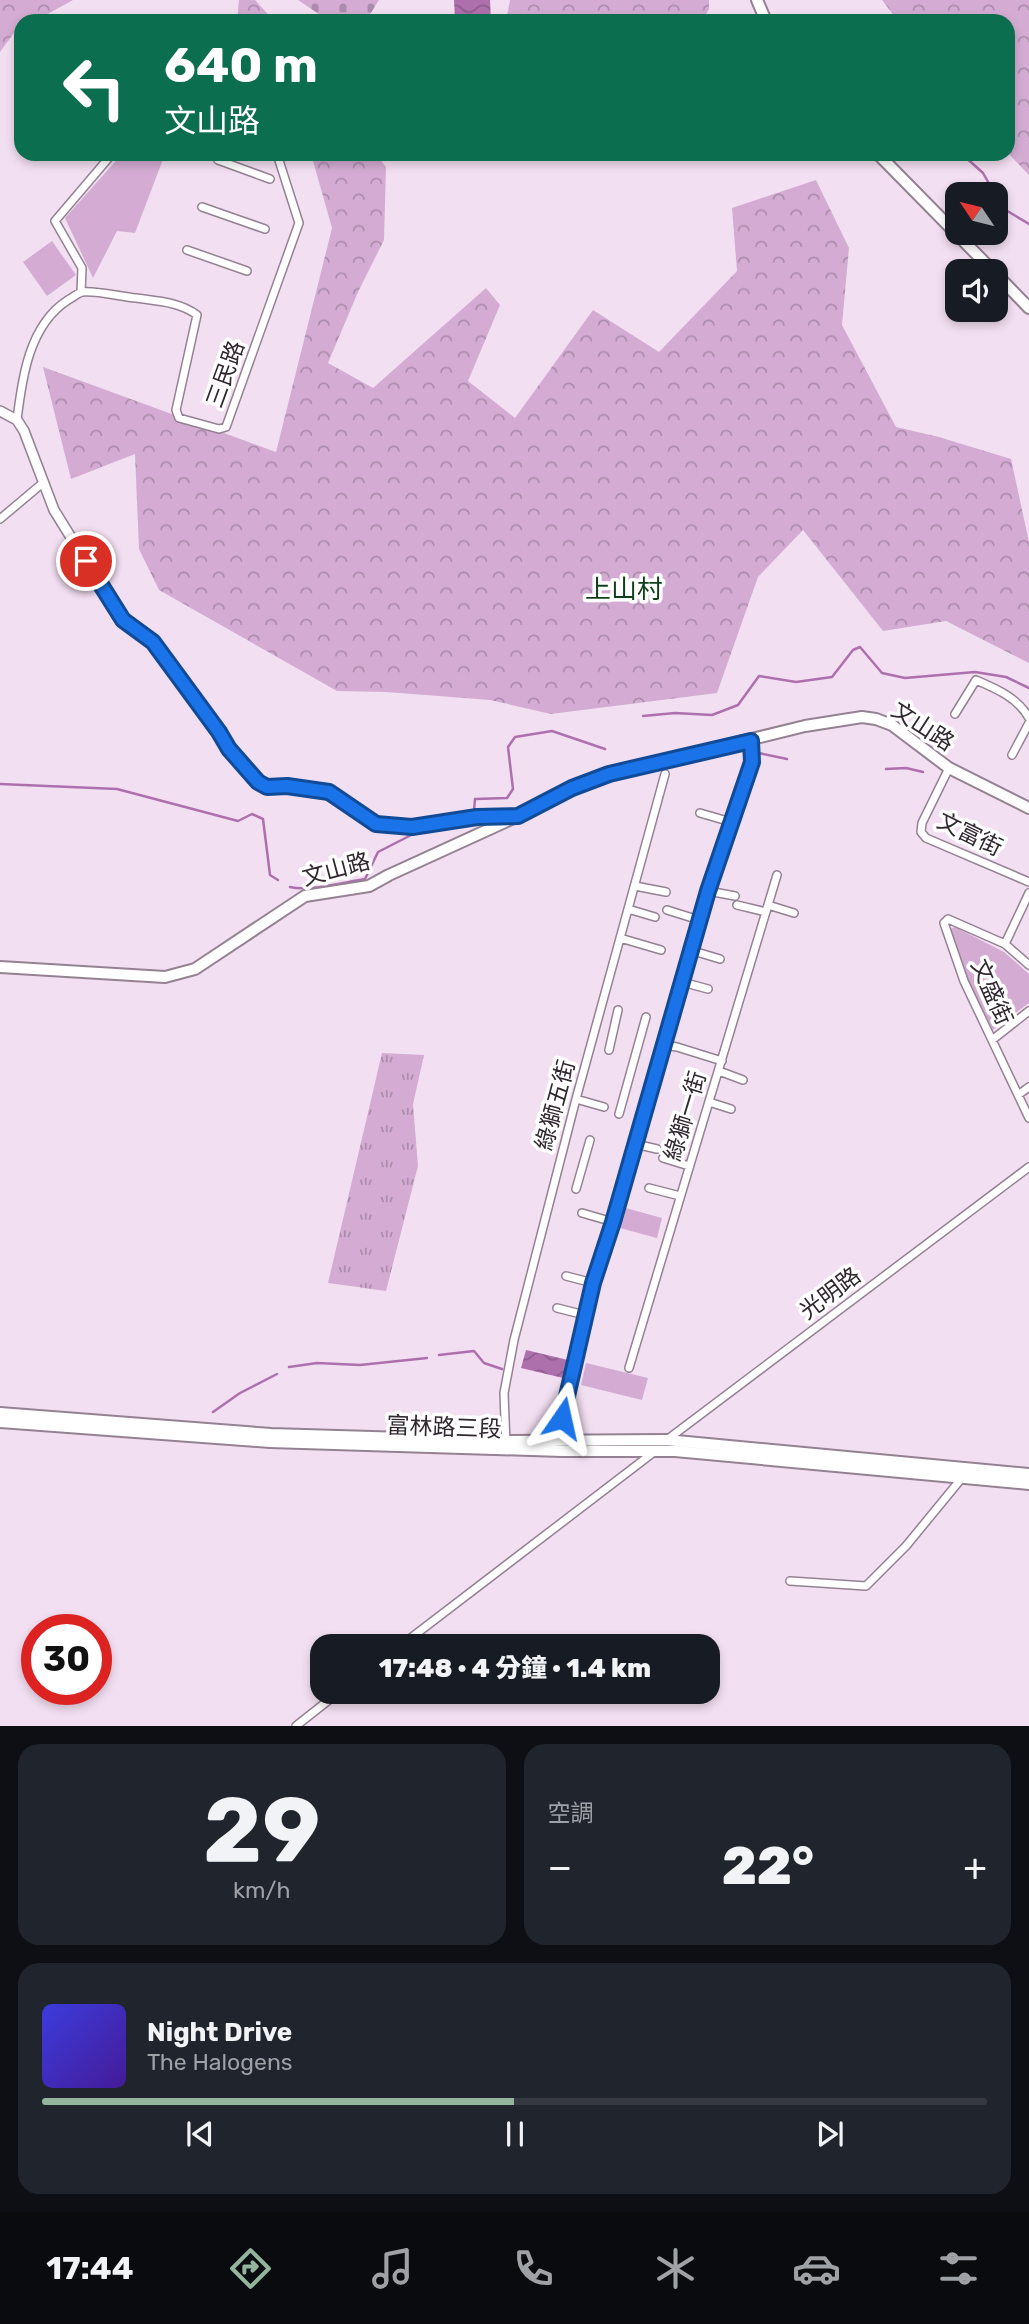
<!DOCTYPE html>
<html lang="zh-TW">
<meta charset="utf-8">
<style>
body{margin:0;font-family:Rubik,"Noto Sans TC",sans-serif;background:#20242c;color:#f1f3f6;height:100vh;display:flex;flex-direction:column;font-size:26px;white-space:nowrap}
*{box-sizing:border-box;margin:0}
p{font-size:23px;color:#9ea1a6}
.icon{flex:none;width:38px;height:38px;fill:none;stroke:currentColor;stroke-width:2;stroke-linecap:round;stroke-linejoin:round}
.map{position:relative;height:1726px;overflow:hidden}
.panel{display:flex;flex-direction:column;gap:18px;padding:18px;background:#0d0f14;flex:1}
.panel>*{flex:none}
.banner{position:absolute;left:14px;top:14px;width:1001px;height:147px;border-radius:21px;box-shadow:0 4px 10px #0003;background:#0b6e4f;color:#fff;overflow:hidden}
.needle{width:46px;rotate:305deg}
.tools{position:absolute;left:945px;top:182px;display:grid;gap:14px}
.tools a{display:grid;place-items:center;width:63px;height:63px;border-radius:14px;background:#171b24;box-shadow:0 4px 10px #0003;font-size:35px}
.speed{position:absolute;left:21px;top:1614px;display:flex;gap:14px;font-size:35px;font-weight:700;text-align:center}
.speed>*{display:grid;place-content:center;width:91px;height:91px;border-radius:50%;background:#171b24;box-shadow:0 4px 10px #0003;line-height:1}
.speed .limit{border:10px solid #d22;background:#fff;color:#111}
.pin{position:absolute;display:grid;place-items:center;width:60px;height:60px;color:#fff;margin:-30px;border:4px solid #fff;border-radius:50%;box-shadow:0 2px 7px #0007}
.me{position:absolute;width:77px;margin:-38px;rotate:11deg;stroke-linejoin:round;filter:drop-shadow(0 0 5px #0008)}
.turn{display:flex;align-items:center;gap:24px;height:147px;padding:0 35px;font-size:32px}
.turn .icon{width:91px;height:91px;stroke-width:2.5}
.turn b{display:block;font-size:49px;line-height:60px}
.big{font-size:52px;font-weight:800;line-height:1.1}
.panel .widget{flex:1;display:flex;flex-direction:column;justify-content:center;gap:10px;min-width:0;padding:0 24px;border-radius:21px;background:#20242c}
.panel .dial{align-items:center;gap:0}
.dial b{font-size:91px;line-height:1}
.song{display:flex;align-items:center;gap:21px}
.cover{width:84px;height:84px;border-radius:10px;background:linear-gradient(135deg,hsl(240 70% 55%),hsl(260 70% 35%))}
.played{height:7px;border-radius:4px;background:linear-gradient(90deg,#94b49d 50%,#363941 50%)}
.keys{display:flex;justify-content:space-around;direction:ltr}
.heat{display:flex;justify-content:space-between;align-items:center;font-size:38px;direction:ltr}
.panel .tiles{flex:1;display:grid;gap:18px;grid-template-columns:1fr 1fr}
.widget:last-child{grid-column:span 2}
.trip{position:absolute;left:310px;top:1634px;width:410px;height:70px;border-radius:21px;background:#171b24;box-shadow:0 4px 10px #0003;font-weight:800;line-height:70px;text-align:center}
.dock{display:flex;height:112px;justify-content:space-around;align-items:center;background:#090b0e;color:#9ea1a6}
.dock .icon{width:49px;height:49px}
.dock .current{color:#94b49d}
.dock b{font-size:32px;color:#f1f3f6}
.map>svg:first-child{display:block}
.grass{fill:url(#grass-tufts)}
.forest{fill:url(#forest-crowns)}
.cemetery{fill:url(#cemetery-stones)}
.park{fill:#d4acd3}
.water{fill:url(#water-waves)}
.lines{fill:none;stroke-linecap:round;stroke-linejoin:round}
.stream{stroke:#ae70ad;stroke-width:2.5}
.minor-casing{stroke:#948293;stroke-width:10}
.tertiary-casing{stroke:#948293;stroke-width:12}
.secondary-casing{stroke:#948293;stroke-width:14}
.minor{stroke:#fff;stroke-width:7}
.tertiary{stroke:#fff;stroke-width:9}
.secondary{stroke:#fff;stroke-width:10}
.route-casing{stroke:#114b97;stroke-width:18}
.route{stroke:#1a73e8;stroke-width:12}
.labels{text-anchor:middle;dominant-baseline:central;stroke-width:7;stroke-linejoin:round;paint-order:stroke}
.street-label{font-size:23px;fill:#2f282f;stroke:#fff}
.quarter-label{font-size:26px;fill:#0f3e1a;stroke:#fff}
</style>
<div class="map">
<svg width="1029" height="1726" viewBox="0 0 1029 1726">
<defs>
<pattern id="grass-tufts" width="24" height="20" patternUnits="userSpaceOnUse" patternTransform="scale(1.75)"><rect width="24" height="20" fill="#d4acd3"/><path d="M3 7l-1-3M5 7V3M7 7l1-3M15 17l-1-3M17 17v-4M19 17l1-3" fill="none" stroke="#ac8cac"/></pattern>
<pattern id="forest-crowns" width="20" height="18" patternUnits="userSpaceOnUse" patternTransform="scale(1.75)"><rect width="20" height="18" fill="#d4acd3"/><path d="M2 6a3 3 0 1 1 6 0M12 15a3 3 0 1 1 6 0" fill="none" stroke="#ac8cac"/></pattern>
<pattern id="cemetery-stones" width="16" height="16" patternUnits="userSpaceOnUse" patternTransform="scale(1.75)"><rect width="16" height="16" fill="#d4acd3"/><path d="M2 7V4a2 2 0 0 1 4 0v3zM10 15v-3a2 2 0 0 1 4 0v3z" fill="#ac8cac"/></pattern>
<pattern id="water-waves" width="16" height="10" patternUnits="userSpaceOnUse" patternTransform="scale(1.75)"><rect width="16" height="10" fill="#ae70ad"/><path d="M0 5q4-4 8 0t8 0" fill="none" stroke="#8e5c8d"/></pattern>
</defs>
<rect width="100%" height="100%" fill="#f3dff2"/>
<path class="grass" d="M382 1053 424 1055 413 1104 418 1166 386 1291 328 1283Z"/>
<path class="forest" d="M0 0H73L35 21H21V29L14 33 0 52Z
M239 0H255L274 21H237Z
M510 0H709V9L702 21H506Z
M882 0H1029V175L1008 153V21H898Z
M311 154H376L386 167 384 240 358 292 328 363 373 388 486 288 500 305 468 381 515 418 593 310 659 352 737 271 732 208 816 180 849 248 842 325 896 427 939 437 1011 459 1029 542V663L946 621 883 631 803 530 758 577 717 693 551 714 490 700 386 692 337 691 159 590 139 549 135 454 71 479 43 367 276 452 332 228Z"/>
<path class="cemetery" d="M298 0H379L366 21H329Z"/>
<path class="park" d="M122 154H165L135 233 117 231 93 278 65 218Z
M52 241 76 275 47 296 23 262Z
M955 927 1004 952 1029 974V1003L993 1030 968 983 949 933 950 929Z
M622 1207 662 1218 657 1238 616 1227Z
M586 1363 648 1378 642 1400 581 1385Z"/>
<path class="water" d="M454 0H490L491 21H455Z
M526 1350 568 1360 563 1378 521 1368Z"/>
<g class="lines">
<path class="stream" d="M962 154 983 173 995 194
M996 196 1004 209 1029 224
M643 716 675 713 712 715 738 705 759 676 796 682 832 677 853 650 860 647 882 673 905 678 975 672 1006 677 1029 688
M754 752 787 759
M886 769 906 768 923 772
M630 775 736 750 744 751
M0 784 117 789 238 821 252 814 263 819 270 875 278 880
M474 810 475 799 507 798 513 789 508 747 515 737 552 731 605 749
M290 887C308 892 345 882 365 879L378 852 423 829
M439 1355 474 1351 484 1363 502 1369
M289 1367 317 1363 360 1365 427 1358
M213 1412 240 1393 277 1374"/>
<g class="minor-casing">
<path id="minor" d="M218 160 270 179
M202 207 265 229
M187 250 247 271
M81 292 82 268 55 221 112 154
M17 420C22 378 29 325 68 300 72 298 78 293 82 292 95 290 122 297 136 298 157 301 180 302 197 315L176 410 179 418 219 429 226 427 299 223 277 154
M0 519 44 482
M955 714 976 680C997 689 1018 698 1029 718
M1012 755 1029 723
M949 768 922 823 921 832 926 838 1029 882
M700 813 731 822
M635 886 666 892
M708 891 735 896
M737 905 766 912
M768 905 794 913
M628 909 655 917
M667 910 699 920
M620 938 661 950
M1005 944 1029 893
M690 950 720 959
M1029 965 1005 944 948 919 944 923 964 981 1029 1118
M682 982 708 989
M992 1040 1029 1011
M664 1045 677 1047 722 1061
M609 1050 618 1010
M719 1071 743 1080
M1018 1095 1029 1087
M576 1099 604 1107
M709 1102 731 1109
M619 1114 646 1017
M635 1144 657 1149
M663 1158 689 1166
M649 1188 680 1196
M576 1189 590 1140
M582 1213 613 1222
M566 1276 593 1283
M557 1308 585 1315
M629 1368 777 875
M668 1439 1029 1167
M558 1441 565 1395 593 1283 613 1222 708 891 752 762 751 741
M506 1445 504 1393 514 1340 576 1099 665 774
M790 1581 866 1586 906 1546 961 1479
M399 1647 654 1452
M296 1726 339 1692"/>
</g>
<g class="tertiary-casing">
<path id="tertiary" d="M0 411 17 420 24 431 54 510 116 610 123 620 153 642 219 732 229 749 245 769 258 782 266 787 287 786 329 792 368 820 395 827H412L477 817 516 816"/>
</g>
<g class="secondary-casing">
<path id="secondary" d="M757 0 766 21
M878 154 993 271
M996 274 1029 308
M0 967 165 977 195 969 305 896 369 886 389 875 518 816 572 788 609 774 805 726 862 717 876 719 892 725 949 768 1029 808
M0 1413 271 1434 506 1441 666 1440 1029 1474
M0 1422 270 1442 562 1451H675L1029 1484"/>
</g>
<use href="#minor" class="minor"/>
<use href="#tertiary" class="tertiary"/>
<use href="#secondary" class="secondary"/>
</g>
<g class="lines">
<g class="route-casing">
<path id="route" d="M86 561 123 620 153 642 219 732 229 749 258 782 267 787 287 786 329 792 376 824 412 827 477 817 518 816 572 788 609 774 751 741 752 762 708 891 613 1222 593 1283 562 1418"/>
</g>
<use href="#route" class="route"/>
</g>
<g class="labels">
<g class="street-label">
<text transform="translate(225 374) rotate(-70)">三民路</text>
<text transform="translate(923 726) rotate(33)">文山路</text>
<text transform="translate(970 834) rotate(26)">文富街</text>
<text transform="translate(336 869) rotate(-15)">文山路</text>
<text transform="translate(992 992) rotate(66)">文盛街</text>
<text transform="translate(555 1105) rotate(-75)">綠獅五街</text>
<text transform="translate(685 1116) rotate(-73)">綠獅一街</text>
<text transform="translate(830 1293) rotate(-37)">光明路</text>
<text transform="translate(444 1427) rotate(2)">富林路三段</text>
</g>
<g class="quarter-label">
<text x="624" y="589">上山村</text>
</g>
</g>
</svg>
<div class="tools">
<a><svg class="needle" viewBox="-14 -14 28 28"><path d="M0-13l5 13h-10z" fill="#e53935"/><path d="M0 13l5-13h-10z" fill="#9ea1a6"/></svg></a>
<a><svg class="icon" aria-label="sound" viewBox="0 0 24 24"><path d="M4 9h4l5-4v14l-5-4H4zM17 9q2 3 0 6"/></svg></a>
</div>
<div class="speed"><div class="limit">30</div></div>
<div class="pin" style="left:86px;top:561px;background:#d93025"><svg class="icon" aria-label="arrive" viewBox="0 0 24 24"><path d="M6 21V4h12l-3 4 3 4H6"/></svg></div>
<svg class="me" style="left:562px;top:1418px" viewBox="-20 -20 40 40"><path d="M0-17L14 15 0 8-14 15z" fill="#1a73e8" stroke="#fff" stroke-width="4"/></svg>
<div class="trip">17:48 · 4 分鐘 · 1.4 km</div>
<div class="banner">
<div class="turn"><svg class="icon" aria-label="left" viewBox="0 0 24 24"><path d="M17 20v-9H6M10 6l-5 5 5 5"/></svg><div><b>640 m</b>文山路</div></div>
</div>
</div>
<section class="panel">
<div class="tiles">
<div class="widget dial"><b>29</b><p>km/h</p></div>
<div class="widget"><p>空調</p>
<div class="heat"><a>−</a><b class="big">22°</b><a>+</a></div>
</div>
<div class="widget">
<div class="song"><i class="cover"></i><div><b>Night Drive</b><p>The Halogens</p></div></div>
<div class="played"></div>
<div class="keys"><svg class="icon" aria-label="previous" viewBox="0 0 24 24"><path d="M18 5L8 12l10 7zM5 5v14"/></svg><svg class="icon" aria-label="pause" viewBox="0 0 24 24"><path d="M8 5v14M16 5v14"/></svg><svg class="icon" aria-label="next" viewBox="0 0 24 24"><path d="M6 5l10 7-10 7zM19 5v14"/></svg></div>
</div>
</div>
</section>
<nav class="dock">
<b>17:44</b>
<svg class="icon current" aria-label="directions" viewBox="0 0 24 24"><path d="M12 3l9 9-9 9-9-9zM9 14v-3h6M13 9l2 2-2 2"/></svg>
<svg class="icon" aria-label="music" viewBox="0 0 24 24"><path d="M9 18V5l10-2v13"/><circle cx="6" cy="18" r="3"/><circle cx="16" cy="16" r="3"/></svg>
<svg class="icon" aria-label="phone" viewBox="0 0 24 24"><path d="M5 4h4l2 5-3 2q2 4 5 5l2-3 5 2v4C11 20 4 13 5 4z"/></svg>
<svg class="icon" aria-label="climate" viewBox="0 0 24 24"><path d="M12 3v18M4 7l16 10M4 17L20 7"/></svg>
<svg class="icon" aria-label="car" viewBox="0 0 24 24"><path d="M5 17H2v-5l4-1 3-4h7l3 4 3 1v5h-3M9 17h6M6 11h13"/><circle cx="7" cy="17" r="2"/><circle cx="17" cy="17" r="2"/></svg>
<svg class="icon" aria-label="filters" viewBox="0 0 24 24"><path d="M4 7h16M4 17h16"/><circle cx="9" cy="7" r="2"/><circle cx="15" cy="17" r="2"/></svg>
</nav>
